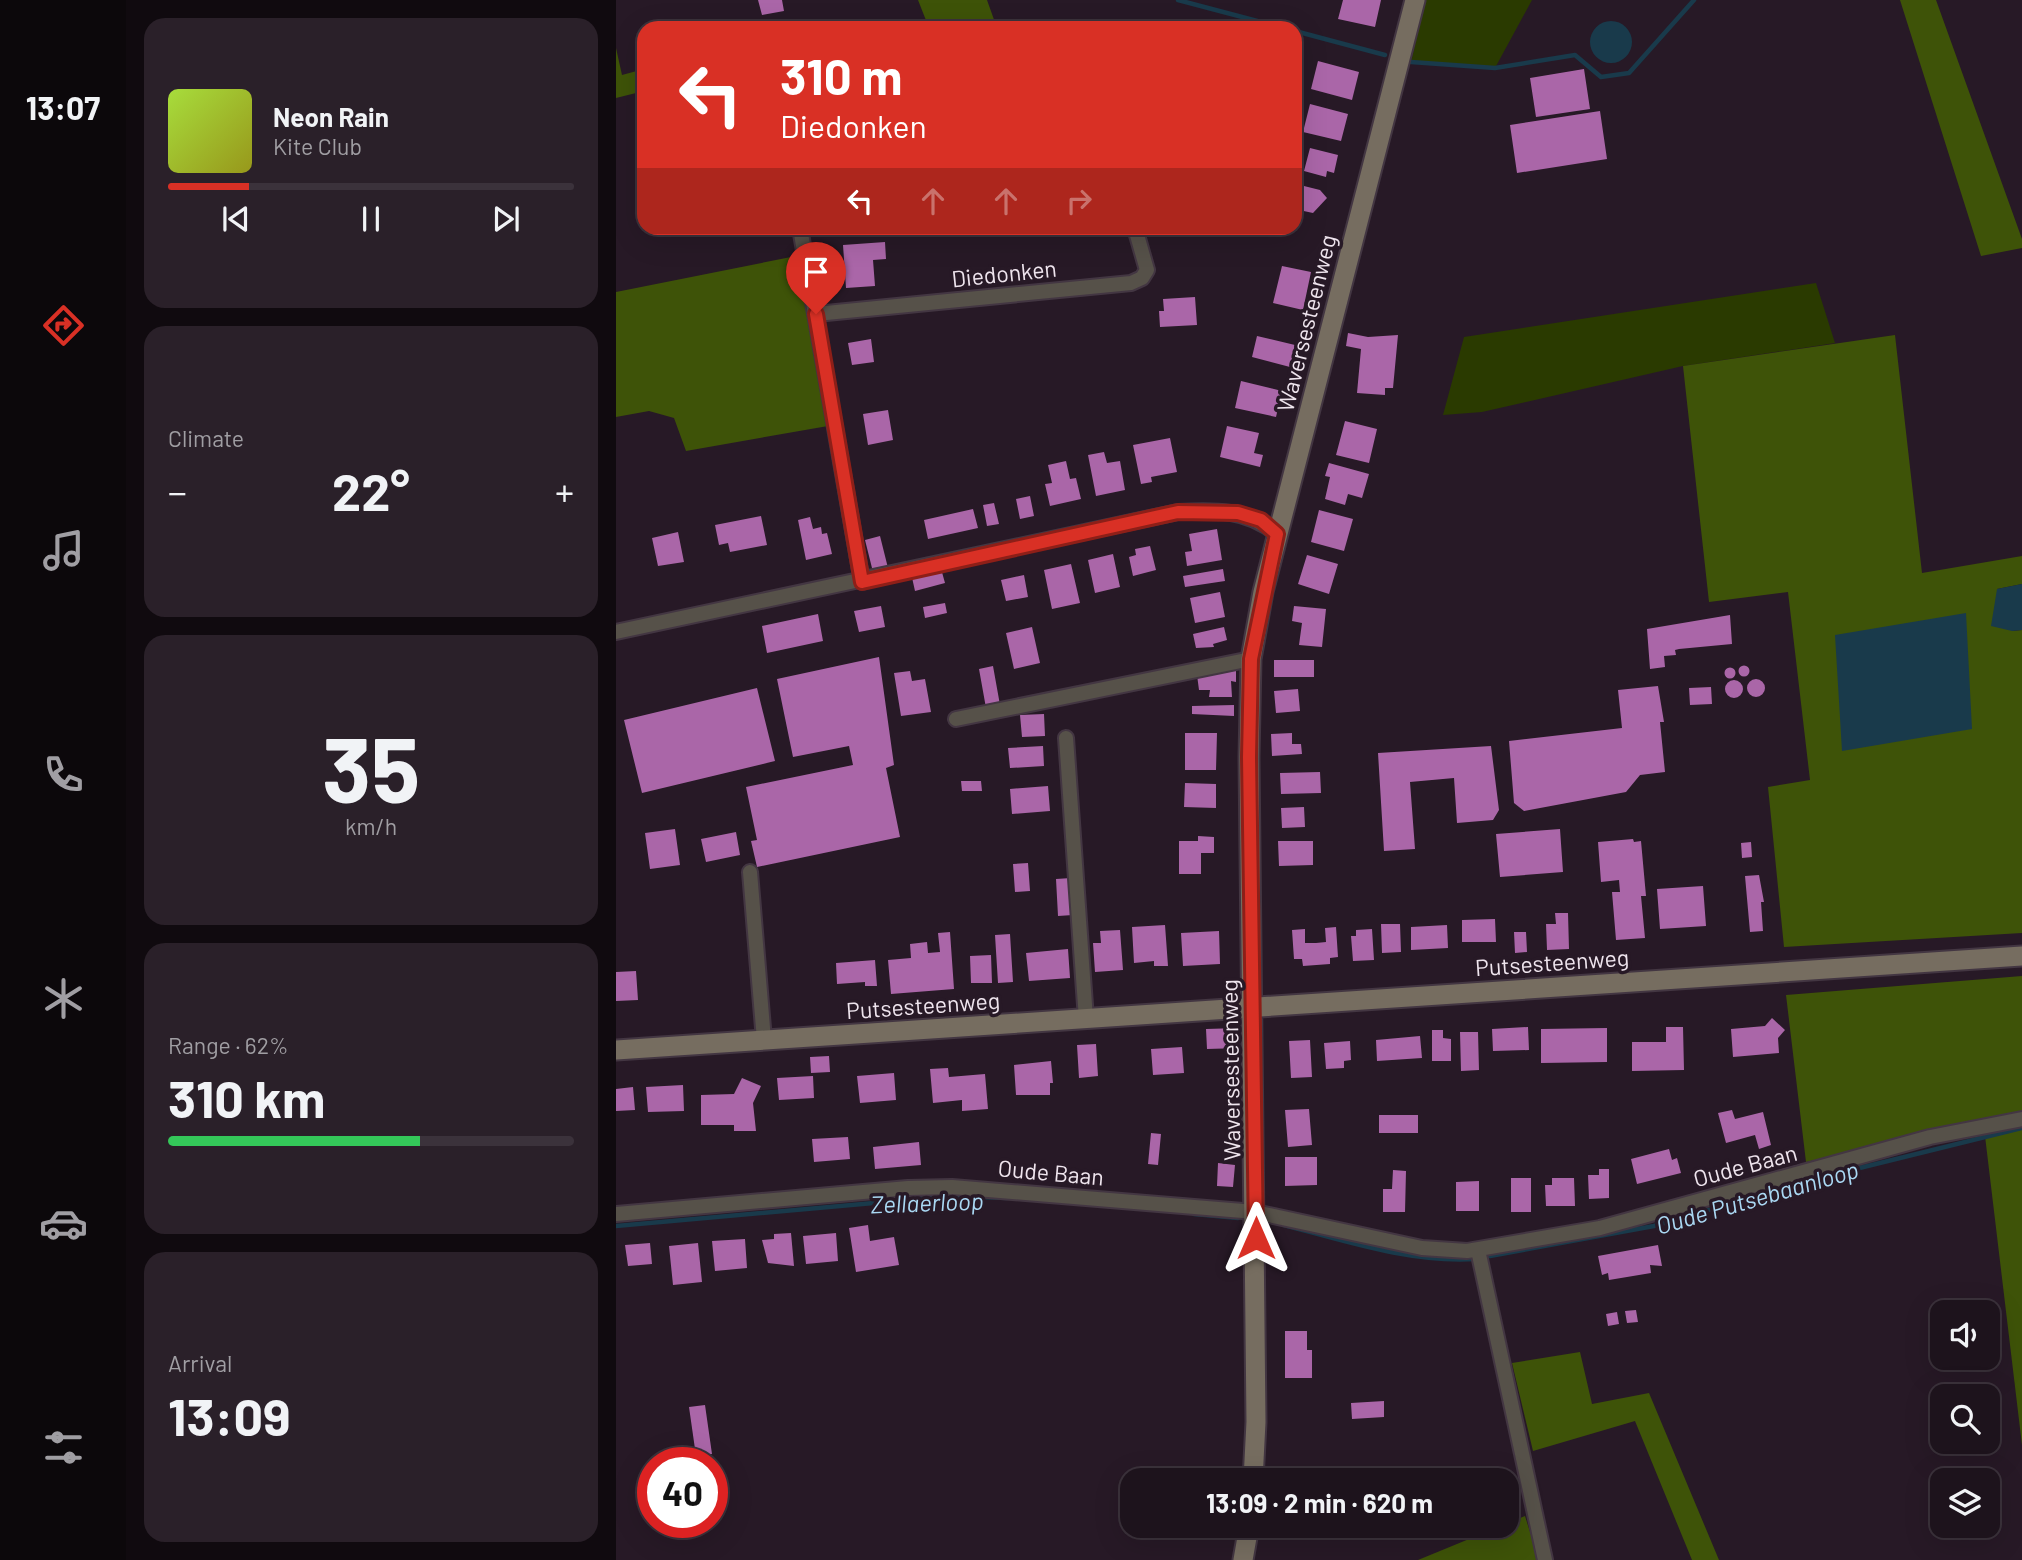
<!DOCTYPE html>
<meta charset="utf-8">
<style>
body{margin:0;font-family:Barlow,sans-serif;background:#2a2029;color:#f1f3f6;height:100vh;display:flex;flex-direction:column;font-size:26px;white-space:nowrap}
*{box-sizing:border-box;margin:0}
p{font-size:23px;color:#a09ea3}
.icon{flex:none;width:38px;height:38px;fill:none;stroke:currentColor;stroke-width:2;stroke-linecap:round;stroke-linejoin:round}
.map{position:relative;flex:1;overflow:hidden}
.drawer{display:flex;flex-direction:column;gap:18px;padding:18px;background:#100a0f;width:490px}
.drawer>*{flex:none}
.banner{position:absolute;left:21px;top:21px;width:665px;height:214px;border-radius:21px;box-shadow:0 7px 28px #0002,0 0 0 2px #3b323b;background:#d93025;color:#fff;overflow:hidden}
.fabs{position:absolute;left:1314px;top:1300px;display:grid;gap:14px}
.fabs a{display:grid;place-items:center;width:70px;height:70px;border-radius:14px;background:#1d131c;box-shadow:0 7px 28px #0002,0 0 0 2px #3b323b;font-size:35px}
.speed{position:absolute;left:21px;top:1447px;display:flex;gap:14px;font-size:35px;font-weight:700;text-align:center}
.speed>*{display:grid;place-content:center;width:91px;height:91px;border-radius:50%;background:#1d131c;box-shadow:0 7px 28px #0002,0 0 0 2px #3b323b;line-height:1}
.speed .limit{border:10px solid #d22;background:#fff;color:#111}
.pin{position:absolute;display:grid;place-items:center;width:60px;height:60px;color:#fff;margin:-72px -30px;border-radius:50% 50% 50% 0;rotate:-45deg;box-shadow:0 0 7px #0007}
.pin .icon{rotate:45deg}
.me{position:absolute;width:77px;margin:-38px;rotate:0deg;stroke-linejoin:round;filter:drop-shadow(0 0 5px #0008)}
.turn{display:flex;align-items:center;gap:24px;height:147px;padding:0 28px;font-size:32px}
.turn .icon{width:91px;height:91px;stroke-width:2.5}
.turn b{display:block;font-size:49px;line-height:60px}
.lanes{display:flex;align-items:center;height:66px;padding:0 28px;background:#0003;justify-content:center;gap:35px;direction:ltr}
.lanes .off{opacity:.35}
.big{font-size:52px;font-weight:700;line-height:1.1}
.drawer .card{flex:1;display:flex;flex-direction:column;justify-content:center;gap:10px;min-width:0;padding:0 24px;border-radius:21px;background:#2a2029}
.drawer .dial{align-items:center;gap:0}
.dial b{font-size:91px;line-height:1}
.song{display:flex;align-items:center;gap:21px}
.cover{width:84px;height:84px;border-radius:10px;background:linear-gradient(135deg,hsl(80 70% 55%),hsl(60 70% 35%))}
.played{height:7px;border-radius:4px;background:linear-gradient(90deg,#d93025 20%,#3b323b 20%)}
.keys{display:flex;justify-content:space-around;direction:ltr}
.heat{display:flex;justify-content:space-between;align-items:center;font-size:38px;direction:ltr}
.charge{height:10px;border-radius:5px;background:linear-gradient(90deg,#34c759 62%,#3b323b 0)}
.trip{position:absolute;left:504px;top:1468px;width:399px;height:70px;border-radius:21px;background:#1d131c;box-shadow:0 7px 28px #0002,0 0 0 2px #3b323b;font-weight:700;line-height:70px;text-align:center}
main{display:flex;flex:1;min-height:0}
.dock{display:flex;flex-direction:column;width:126px;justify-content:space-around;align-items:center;background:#0c080b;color:#a09ea3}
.dock .icon{width:49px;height:49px}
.dock .on{color:#d93025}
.dock b{font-size:32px;color:#f1f3f6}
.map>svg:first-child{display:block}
.green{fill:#2a3a00}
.forest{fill:#3e5308}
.water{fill:#193a4b}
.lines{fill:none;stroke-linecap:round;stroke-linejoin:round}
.stream{stroke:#193a4b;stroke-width:4.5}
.building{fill:#aa66a8}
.street-casing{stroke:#433642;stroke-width:18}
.secondary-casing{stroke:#433642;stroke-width:23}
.street{stroke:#565149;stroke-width:14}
.secondary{stroke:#766d60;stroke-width:19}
.route-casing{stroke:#8d1f18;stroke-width:18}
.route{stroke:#d93025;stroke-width:12}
.labels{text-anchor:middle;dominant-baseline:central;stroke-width:7;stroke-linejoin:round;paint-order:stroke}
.street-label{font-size:23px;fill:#efe5ee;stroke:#271926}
.water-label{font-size:24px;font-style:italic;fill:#aad8f3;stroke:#271926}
</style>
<main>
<nav class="dock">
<b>13:07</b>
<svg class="icon on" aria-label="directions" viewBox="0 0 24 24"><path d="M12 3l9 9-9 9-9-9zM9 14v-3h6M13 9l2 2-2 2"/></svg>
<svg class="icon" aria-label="music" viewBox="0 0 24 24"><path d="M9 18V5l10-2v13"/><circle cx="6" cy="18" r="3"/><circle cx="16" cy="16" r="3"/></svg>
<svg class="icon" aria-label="phone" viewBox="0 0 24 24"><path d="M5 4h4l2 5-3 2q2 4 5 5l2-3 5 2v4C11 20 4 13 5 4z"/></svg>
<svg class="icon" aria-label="climate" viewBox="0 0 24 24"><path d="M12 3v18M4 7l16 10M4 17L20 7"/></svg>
<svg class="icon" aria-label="car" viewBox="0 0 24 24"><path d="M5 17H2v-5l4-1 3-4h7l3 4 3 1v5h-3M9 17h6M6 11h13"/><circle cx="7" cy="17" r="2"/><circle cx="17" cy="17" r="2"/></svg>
<svg class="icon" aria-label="filters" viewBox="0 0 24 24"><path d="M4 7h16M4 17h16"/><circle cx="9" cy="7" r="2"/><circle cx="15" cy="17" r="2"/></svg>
</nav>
<section class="drawer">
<div class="card">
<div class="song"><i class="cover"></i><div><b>Neon Rain</b><p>Kite Club</p></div></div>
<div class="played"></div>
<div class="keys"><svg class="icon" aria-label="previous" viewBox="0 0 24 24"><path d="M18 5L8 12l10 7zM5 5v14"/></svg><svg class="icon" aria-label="pause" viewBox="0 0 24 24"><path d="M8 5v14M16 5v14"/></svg><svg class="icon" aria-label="next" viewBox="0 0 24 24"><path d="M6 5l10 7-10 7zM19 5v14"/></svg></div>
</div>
<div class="card"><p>Climate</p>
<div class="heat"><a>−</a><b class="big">22°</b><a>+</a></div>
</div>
<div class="card dial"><b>35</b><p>km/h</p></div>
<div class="card"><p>Range · 62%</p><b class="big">310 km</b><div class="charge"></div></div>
<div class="card"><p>Arrival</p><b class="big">13:09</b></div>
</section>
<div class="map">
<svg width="1406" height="1560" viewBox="0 0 1406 1560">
<rect width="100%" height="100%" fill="#271926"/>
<path class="green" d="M810 0H916L879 68 795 62Z
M1200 283 1219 343 1067 366 866 412 827 415 848 337Z"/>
<path class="forest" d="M302 0H371L381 28H313Z
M1284 0H1320L1406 239V248L1365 256Z
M0 48 6 75 28 69V91L0 98Z
M185 255 212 426 70 451 58 418 33 411 0 417V292Z
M1279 335 1306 573 1406 556V584L1381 589 1396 631 1406 630V933L1168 947 1152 787 1194 780 1172 592 1093 602 1067 366Z
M1406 976V1114L1190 1162 1170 995Z
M1406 1125V1445L1369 1136Z
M964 1352 976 1404 1033 1393 1103 1560H1076L1019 1421 917 1451 896 1363Z
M909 1516 923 1560H802Z"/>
<path class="water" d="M974 42a21 21 0 1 1 42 0a21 21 0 1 1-42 0Z
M1406 584V630L1396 631 1375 626 1381 589Z
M1350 613 1356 729 1226 751 1219 635Z"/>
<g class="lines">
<path class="stream" d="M562 0 668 28
M679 31 769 55
M795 62 879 68 959 55 985 77 1013 73 1078 0
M578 1214 622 1218
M668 1225C729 1241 795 1263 859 1259
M0 1226 336 1196 391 1198
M874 1256 1038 1226 1195 1180 1406 1128"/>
</g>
<path class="building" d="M142 0H166L168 11 146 15Z
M727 0H765L759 27 722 19Z
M702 61 743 72 736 100 695 89Z
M968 69 974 109 920 117 914 78Z
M694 104 732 114 725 141 687 132Z
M984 111 991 159 901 173 894 125Z
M694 148 722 155 718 173 711 171 710 177 688 171Z
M684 185 704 190 711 198 697 213 683 210 679 205Z
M542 228H566L545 235Z
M269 242 270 259 257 260 259 286 230 288 227 245Z
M666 266 695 272 687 310 657 303Z
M579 297 581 325 544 327 543 311H548L547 299Z
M732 333 752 337 782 335 777 388H769V395L741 393 745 349 730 346Z
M641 336 679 345 674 367 636 357Z
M255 339 258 362 236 365 232 343Z
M625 381 666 391 660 417 619 408Z
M272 410 277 440 252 445 247 414Z
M729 421 761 429 753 463 720 455Z
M611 426 643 433 638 453 647 455 644 467 604 457Z
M554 438 561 472 535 477 536 482 525 484 517 445Z
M488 452 491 463 504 461 509 490 480 496 472 455Z
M450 461 454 479 460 478 465 499 434 506 429 484 436 483 432 465Z
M713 463 753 474 746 498 732 494 729 505 709 499 714 477 709 476Z
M414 496 418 516 404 519 400 499Z
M378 503 383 524 371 526 367 505Z
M357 509 362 528 312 539 308 520Z
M703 510 737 519 728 551 695 542Z
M145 516 151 545 114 552 112 543 103 545 99 525Z
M194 517 197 529 205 527 206 534 211 533 216 554 190 560 182 520Z
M601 529 606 560 571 566 569 552 576 551 573 534Z
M62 532 68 562 42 566 36 538Z
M264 536 272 568 257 572 249 540Z
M534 546 540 570 517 576 513 557 520 555 519 549Z
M497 554 504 587 479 593 472 560Z
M691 555 722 564 713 594 682 584Z
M455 564 464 603 436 609 428 570Z
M324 565 329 583 299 591 295 573Z
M607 569 609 581 569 587 567 576Z
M408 575 412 597 390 601 385 580Z
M604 592 609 617 579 623 574 598Z
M329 603 331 613 309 618 307 607Z
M265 606 269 627 243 632 238 611Z
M678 606 710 609 706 647 683 645 686 623 676 621Z
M202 614 207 641 151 653 146 626Z
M1114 615 1116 644 1063 649 1059 650 1060 655 1048 656 1049 667 1034 669 1031 629Z
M416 627 424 663 398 669 390 633Z
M608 627 611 640 597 644 598 647 580 648 577 634Z
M263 657 278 765 270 768 284 837 141 867 135 841 141 840 130 787 237 765 233 746 177 757 161 679Z
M658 660H698V677H658Z
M1122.5 671a5.5 5.5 0 1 1 11 0a5.5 5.5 0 1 1-11 0Z
M377 666 384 705 370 708 363 669Z
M1108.5 673a5.5 5.5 0 1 1 11 0a5.5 5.5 0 1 1-11 0Z
M601 670H620V682L615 681 616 697H593L594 690H583L581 675Z
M294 671 296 681 309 679 315 712 285 716 278 673Z
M1131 688a9 9 0 1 1 18 0a9 9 0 1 1-18 0Z
M1109 689a9 9 0 1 1 18 0a9 9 0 1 1-18 0Z
M1042 686 1048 722H1044L1049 772 1024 775 1010 792 908 811 898 803 893 741 1006 728 1002 690Z
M1095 687 1096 704 1074 705 1073 688Z
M141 688 159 761 26 793 8 720Z
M682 689 684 711 660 713 658 691Z
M618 705V716L576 714V706Z
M428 714 429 736 406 737 404 715Z
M569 733H601L600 770H569Z
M676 733V744H685L686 754 656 756 655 734Z
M427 746 428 766 394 768 392 748Z
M875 746 883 810 877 820 841 823 838 778 794 782 799 849 768 851 762 753Z
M704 772 705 793 665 794 664 773Z
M345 781H365L366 791H346Z
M569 783 600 784V808L568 807Z
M432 786 434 811 396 814 394 789Z
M688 807 689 827 666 828 665 808Z
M59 829 64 865 34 869 29 833Z
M944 829 947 872 884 877 880 834Z
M120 832 124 855 90 862 85 839Z
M582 836 598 837V853H585V874H563V841H582Z
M1017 839 1018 842 1025 841 1030 896H1025L1029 938 1000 940 996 892H1004L1003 880 985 882 982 842Z
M662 841H697V865L663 866Z
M1135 842 1136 857 1126 858 1125 843Z
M412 863 414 891 399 892 397 864Z
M1143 875 1148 902H1145L1147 931 1134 932 1129 876Z
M455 878 457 915 442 916 440 879Z
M1087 886 1090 926 1044 929 1041 889Z
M939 913H952L953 949 931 950 930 924H940Z
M879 919 880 942H846V920Z
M765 924H784L785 952 766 953Z
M549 925 552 966H538V961L518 963 516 927Z
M831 925 832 948 795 950V927Z
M720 927 722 957 714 958V964L687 966 686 959H678L676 930 689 929V943H700L710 942 709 928Z
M756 929 758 960 737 961 735 936H740V930Z
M504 930 507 970 479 972 477 943H485L484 931Z
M603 931 604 964 567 966 565 933Z
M334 932 338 989 275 994 272 960 295 958 294 944 311 942 312 953 324 952 322 933Z
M898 932H910L911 952 899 953Z
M394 934 397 982 382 983 379 935Z
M452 949 454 978 413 981 410 953Z
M375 955 376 983H355L354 956Z
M259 960 261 986H249V982L221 984 220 963Z
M20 971 22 1000 0 1001V972Z
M1156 1018 1169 1030 1162 1038 1163 1053 1117 1057 1115 1029 1149 1026Z
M912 1027 913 1050 877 1051 876 1029Z
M1050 1027H1067L1068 1070 1016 1071V1042H1050Z
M623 1028 624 1048 591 1049 590 1029Z
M991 1028V1062L925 1063V1029Z
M816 1030H827V1038L835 1039V1061H816Z
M844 1032H862L863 1070 845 1071Z
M804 1036 806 1058 761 1061 760 1040Z
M694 1040 696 1077 675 1078 673 1041Z
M734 1041 735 1060 728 1061V1068L710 1069 708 1043Z
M480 1044 482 1076 463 1078 461 1045Z
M566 1047 568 1073 537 1075 535 1049Z
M213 1056 214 1072 195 1073 194 1057Z
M435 1061 437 1083H434V1095H400L398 1065Z
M332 1068 333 1077 369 1074 372 1109 346 1111V1100L317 1103 314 1069Z
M278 1073 280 1100 244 1103 241 1076Z
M197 1076 198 1098 163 1100 161 1078Z
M126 1078 145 1086 137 1103 140 1131H118V1125H85V1095L118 1094Z
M67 1085 68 1111 32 1112 30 1087Z
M17 1087 19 1110 0 1111V1089Z
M693 1109 696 1145 672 1147 669 1110Z
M1116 1110 1119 1119 1147 1112 1155 1145 1143 1149 1139 1135 1110 1143 1102 1113Z
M763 1115H802V1133H763Z
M535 1133 545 1134 542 1165 532 1164Z
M232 1137 234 1159 198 1162 196 1139Z
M303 1142 305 1165 259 1169 257 1147Z
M1053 1149 1056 1160 1061 1158 1065 1173 1021 1184 1015 1159Z
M669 1157H701V1185L669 1186Z
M602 1163 619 1165 617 1187 601 1186Z
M983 1169H993V1198L973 1199 972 1175H983Z
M777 1170 790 1171 789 1212H767V1189H776Z
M895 1178H915V1212H895Z
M936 1178H958L959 1206H930L929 1185H936Z
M863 1181V1211H840V1182Z
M252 1225 254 1241 278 1237 283 1265 240 1272 233 1228Z
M175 1233 178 1266 152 1263 146 1240 158 1239V1234Z
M220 1233 222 1261 190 1264 187 1236Z
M129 1239 131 1268 99 1271 96 1241Z
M34 1243 36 1264 12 1266 9 1245Z
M82 1243 86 1282 57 1285 53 1246Z
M1042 1245 1046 1266 1034 1265 1035 1273 993 1280 992 1273 986 1275 982 1256Z
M1020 1310 1022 1322 1011 1323 1009 1311Z
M1001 1312 1003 1324 992 1326 990 1314Z
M669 1331H691V1350H696V1378H669Z
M768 1401V1417L736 1419 735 1403Z
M89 1405 96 1454 80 1456 73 1407Z"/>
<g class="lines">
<g class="street-casing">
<path id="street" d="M184 228 246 582
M200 314 515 283 526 278 531 270 519 228
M0 632 562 512C598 510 632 509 661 534
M340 719 635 659
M450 738 470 1019
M134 872 148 1040
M0 1214 292 1188 336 1187 639 1212 806 1248 851 1251 984 1228 1314 1137 1406 1119
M862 1250 929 1560"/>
</g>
<g class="secondary-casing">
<path id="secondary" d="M0 1050 1406 956
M637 1480 640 1422 633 757 635 659 647 592 799 0
M627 1560 633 1526"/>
</g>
<use href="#street" class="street"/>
<use href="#secondary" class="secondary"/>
</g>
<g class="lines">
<g class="route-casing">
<path id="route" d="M200 314 246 582 562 512 622 513 645 520 661 534 635 659 633 757 640 1238"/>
</g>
<use href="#route" class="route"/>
</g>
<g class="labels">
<g class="street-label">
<text transform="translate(388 273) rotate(-6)">Diedonken</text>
<text transform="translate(690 323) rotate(-76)">Waversesteenweg</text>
<text transform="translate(936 962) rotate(-4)">Putsesteenweg</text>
<text transform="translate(307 1005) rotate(-4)">Putsesteenweg</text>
<text transform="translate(614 1070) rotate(-91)">Waversesteenweg</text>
<text transform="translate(1129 1165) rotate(-15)">Oude Baan</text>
<text transform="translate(435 1172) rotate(5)">Oude Baan</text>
</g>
<g class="water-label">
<text transform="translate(1141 1197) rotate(-16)">Oude Putsebaanloop</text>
<text transform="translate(311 1202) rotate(-2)">Zellaerloop</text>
</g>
</g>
</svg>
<div class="fabs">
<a><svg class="icon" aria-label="sound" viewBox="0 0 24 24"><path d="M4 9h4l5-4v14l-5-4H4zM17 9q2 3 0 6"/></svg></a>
<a><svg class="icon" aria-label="search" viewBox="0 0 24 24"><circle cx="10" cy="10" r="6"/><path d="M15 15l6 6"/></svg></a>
<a><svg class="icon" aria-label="layers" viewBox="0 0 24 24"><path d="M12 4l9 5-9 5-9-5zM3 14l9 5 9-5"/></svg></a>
</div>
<div class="speed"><div class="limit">40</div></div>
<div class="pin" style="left:200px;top:314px;background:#d93025"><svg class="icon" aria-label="arrive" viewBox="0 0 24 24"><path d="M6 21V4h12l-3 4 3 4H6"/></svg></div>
<svg class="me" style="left:640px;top:1238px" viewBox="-20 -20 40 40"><path d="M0-17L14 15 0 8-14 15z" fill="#d93025" stroke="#fff" stroke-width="4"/></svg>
<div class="trip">13:09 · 2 min · 620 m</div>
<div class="banner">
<div class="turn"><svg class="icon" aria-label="left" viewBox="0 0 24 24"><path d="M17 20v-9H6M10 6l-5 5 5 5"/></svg><div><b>310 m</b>Diedonken</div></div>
<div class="lanes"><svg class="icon" aria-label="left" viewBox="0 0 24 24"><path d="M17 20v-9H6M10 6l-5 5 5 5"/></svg><svg class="icon off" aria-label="ahead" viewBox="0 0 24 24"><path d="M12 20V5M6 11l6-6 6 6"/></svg><svg class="icon off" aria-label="ahead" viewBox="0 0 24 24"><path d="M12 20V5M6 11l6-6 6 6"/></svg><svg class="icon off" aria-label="right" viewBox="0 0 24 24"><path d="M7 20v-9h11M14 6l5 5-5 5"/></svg></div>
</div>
</div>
</main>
